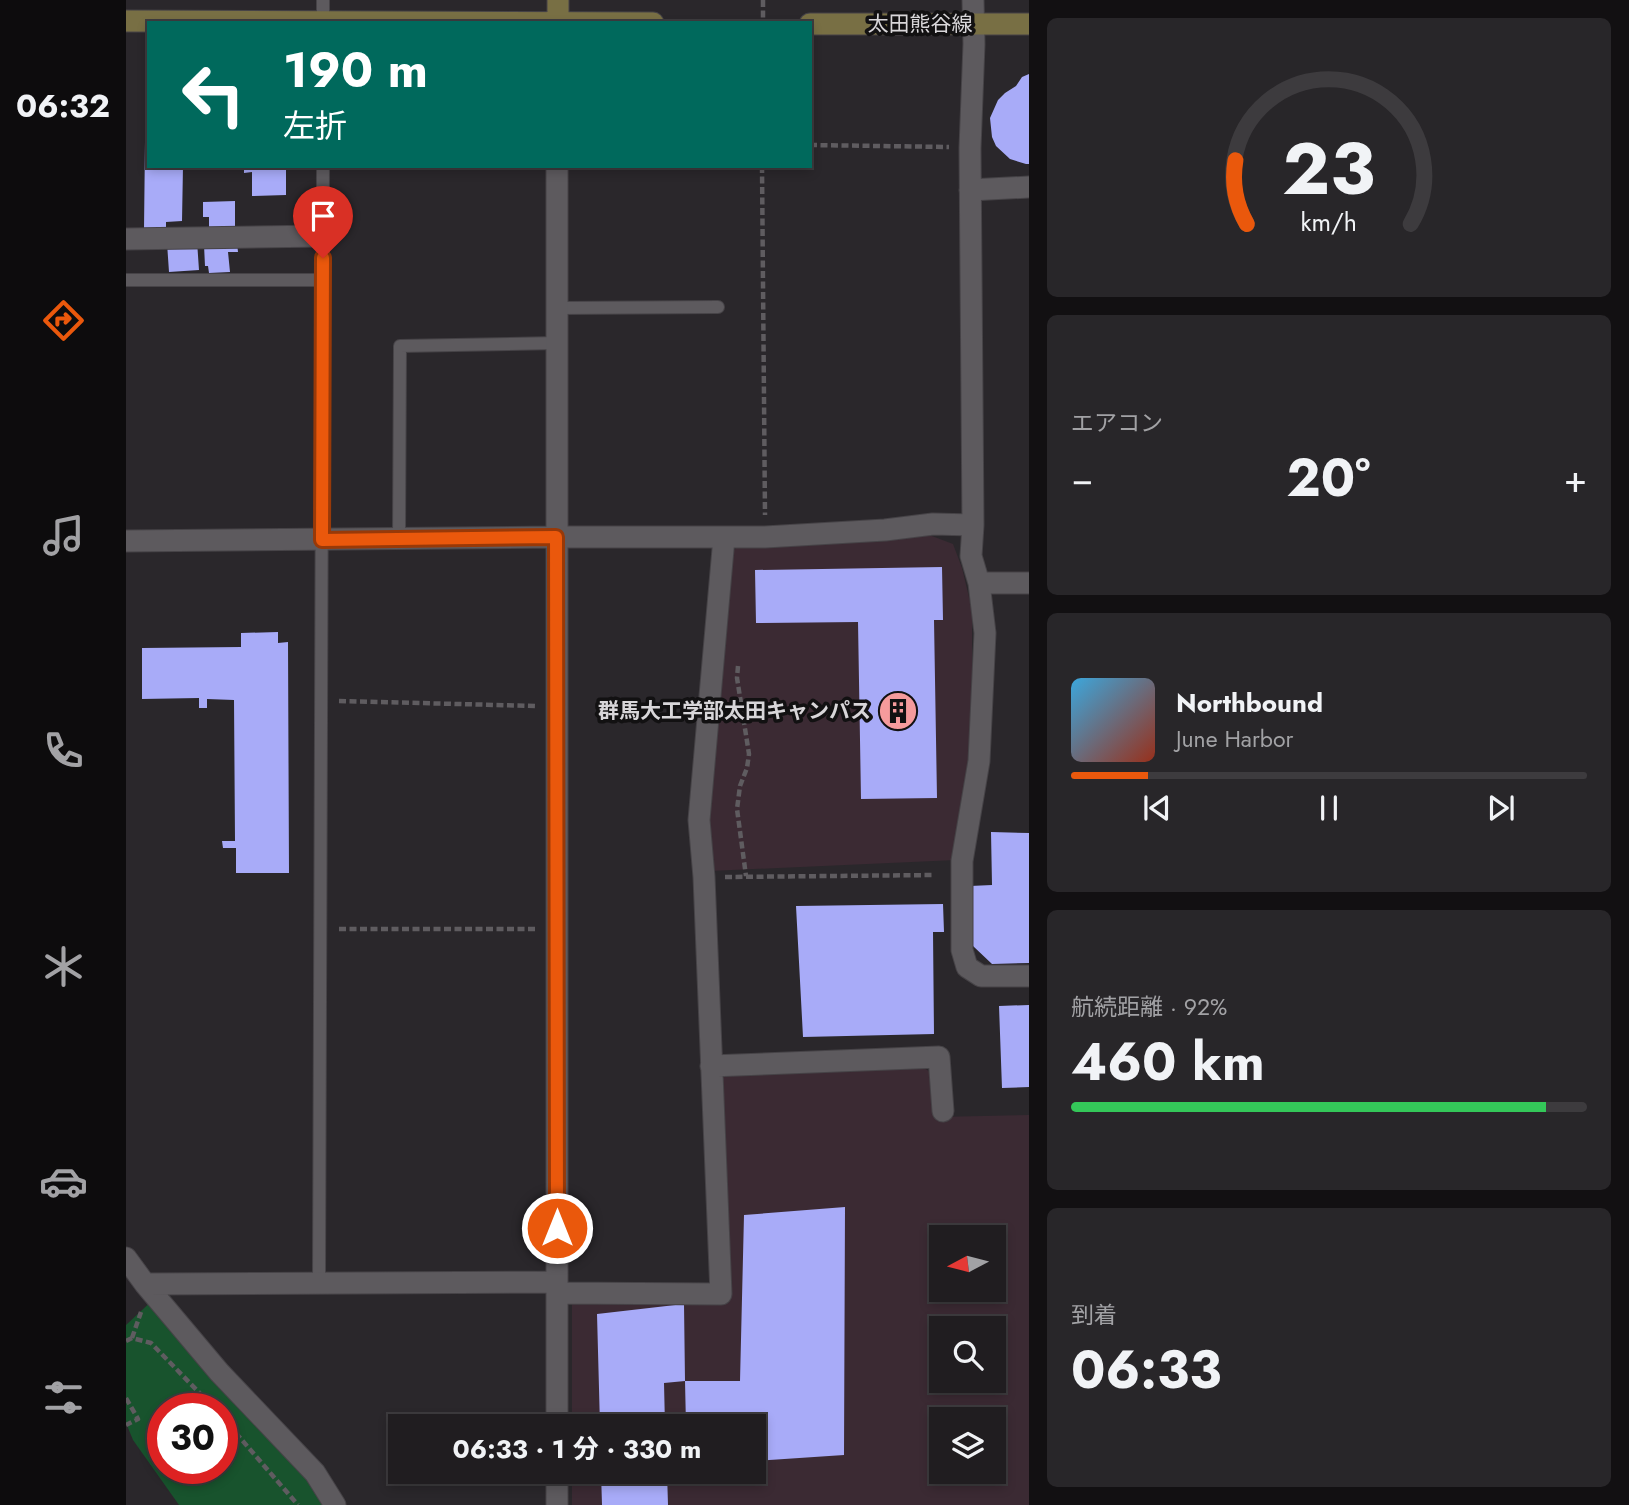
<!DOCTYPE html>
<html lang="ja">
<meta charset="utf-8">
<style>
body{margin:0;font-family:Jost,"Noto Sans JP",sans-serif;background:#282629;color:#f1f3f6;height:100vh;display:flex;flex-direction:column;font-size:26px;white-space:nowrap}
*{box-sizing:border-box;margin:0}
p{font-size:23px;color:#a2a2a5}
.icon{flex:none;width:38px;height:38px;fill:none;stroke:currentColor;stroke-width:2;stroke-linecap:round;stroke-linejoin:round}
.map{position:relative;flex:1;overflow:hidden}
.drawer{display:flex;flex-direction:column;gap:18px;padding:18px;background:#121012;width:600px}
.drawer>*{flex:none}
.banner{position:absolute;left:21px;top:21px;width:665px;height:147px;border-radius:0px;box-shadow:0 4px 10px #0003,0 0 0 2px #3d3b3e;background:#00695c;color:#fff;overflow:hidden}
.needle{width:46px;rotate:263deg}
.controls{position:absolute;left:803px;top:1225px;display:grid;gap:14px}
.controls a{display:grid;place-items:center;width:77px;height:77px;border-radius:0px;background:#201d20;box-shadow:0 4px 10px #0003,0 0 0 2px #3d3b3e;font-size:35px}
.speed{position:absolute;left:21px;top:1393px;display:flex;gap:14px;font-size:35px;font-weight:700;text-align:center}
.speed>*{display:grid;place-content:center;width:91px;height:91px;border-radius:50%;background:#201d20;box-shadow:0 4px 10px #0003,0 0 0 2px #3d3b3e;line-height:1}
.speed .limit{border:10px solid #d22;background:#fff;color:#111}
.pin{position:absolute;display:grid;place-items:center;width:60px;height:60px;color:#fff;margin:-72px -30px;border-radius:50% 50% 50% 0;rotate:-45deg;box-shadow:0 0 7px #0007}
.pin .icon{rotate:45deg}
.me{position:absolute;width:77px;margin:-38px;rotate:0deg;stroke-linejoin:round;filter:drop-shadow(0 0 5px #0008)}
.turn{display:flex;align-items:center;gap:24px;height:147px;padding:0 21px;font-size:32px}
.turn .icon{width:91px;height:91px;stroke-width:2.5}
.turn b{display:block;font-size:49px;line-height:60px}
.big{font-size:52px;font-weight:700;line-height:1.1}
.drawer .card{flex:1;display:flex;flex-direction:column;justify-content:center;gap:10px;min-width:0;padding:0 24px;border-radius:10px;background:#282629}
.drawer .dial{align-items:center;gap:0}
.dial svg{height:182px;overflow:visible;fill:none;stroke:#3d3b3e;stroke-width:7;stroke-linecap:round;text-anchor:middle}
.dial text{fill:#f1f3f6;stroke:none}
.song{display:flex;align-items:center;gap:21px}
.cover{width:84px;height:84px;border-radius:10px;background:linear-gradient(135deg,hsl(200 70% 55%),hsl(10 70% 35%))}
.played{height:7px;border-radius:4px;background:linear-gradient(90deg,#ea580c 15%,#3d3b3e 15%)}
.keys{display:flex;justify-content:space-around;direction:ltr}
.heat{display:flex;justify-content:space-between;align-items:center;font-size:38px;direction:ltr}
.charge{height:10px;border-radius:5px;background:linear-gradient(90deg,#34c759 92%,#3d3b3e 0)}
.trip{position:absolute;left:262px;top:1414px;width:378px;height:70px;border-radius:0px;background:#201d20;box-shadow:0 4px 10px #0003,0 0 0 2px #3d3b3e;font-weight:700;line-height:70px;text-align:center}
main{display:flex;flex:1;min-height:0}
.dock{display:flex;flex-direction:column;width:126px;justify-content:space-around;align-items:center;background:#0d0c0d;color:#a2a2a5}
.dock .icon{width:49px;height:49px}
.dock .active{color:#ea580c}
.dock b{font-size:32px;color:#f1f3f6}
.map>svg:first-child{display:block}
.education{fill:#3b2a33;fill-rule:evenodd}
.green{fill:#18532d;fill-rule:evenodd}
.building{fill:#a8abf8}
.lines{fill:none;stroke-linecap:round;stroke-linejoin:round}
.lane-casing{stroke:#464347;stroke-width:14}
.street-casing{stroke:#464347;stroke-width:23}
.secondary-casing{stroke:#464347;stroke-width:23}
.path{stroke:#5f5c60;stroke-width:4.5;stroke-dasharray:7 3.5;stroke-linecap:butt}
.lane{stroke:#5d5a5e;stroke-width:12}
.street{stroke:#5d5a5e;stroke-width:21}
.secondary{stroke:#786f44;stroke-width:21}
.route-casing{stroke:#983908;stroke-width:18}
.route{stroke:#ea580c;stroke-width:12}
.labels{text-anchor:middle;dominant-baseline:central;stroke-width:7;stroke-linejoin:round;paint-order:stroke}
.street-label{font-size:21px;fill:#d8d6d9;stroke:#121112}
.poi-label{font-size:21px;font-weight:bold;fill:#d8d6d9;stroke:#121112;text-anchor:end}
</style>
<main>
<nav class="dock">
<b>06:32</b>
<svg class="icon active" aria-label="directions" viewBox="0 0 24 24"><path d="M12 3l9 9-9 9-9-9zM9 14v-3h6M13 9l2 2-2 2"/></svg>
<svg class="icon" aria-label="music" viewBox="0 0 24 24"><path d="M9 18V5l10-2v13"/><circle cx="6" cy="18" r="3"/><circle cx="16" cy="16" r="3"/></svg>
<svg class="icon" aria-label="phone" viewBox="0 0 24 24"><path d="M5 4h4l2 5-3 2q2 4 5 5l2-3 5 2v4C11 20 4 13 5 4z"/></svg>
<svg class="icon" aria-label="climate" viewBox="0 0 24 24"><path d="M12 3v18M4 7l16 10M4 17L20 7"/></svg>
<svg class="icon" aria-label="car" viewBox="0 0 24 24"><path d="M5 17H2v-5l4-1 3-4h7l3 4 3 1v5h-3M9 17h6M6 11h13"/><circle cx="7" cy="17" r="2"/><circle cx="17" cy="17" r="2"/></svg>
<svg class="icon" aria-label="filters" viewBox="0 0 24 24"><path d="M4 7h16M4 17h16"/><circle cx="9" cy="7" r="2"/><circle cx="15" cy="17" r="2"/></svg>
</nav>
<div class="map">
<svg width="903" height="1505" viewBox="0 0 903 1505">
<rect width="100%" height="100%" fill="#2a272b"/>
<path class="education" d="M798 533 827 544 836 568 846 610V759L830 860 584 871 582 830 602 557 611 547Z
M795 1065 806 1074 811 1117 903 1115V1505H446V1472H628V1426H446V1304L603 1303 594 1072ZM816 1237H868V1290H816ZM816 1328H868V1381H816ZM816 1419H868V1472H816Z"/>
<path class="green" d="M30 1297 209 1505H53L7 1440 0 1423V1325ZM37 1409H96V1468H37Z"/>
<path class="building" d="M903 74V164H900L884 159 870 146 866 137 864 118 872 100 879 93 890 86 896 77Z
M19 142H23V166H57L56 221 40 222V229H18Z
M118 166H160V195L126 196V172L118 173Z
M109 201V232L83 233V217H77V202Z
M71 241 73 270 43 272 41 243Z
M111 243 112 252H102L104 272 83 273 82 266H79L78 245Z
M816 567 817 620H808L811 798 735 799 732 622 630 623 629 570Z
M152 632V643L162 642 163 873H110V848H97L96 841H109L108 700 81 699V708H73V698L16 699V648L115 647V633Z
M865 832 903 833V963L866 964 847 946 844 886 866 885Z
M817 904 818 932H807L808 1034 677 1037 670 906Z
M903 1005V1087L876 1088 873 1006Z
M719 1207 718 1455 628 1461V1426H560L559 1381H614L618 1215Z
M558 1304 559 1381 538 1383 539 1426H474L471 1314Z
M475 1472H541L542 1505H476Z"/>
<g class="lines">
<g class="lane-casing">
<path id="lane" d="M197 0V23
M0 280H197
M431 308 592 307
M273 539 274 346 431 343
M193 1283 197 166"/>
</g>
<g class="street-casing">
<path id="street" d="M847 0 848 44 844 148 847 525 845 556 853 583 859 633 853 761 836 861V950L841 967 855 976H903
M431 166V1426
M844 190 903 187
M0 239 197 236
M0 541 431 537H639L759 530 807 524 847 525
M853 583H903
M585 1066 813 1057 817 1111
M0 1258 19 1284 93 1372 189 1473 209 1505
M19 1284 431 1282
M431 1293 595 1294 578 877 573 820 598 538
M431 1472V1505"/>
</g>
<g class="secondary-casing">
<path id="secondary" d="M432 0V22
M0 21 527 23
M684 24H903"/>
</g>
<path class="path" d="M637 0V23
M684 145 823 147
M636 166 639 515
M612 666 611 678 623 754 621 768 614 786 611 809 620 876
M213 701 411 706
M599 877 809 875
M213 929H410
M6 1338 15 1312
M0 1341 6 1338 25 1343 89 1409
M0 1398 12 1419 0 1425
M96 1417 172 1505"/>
<use href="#lane" class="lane"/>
<use href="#street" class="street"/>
<use href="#secondary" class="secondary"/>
</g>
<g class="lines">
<g class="route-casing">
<path id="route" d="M197 258 196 540 430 537 431 1228"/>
</g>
<use href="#route" class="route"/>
</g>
<defs>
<g id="building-disc" transform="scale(2.0125)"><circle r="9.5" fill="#f59b9c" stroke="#121112"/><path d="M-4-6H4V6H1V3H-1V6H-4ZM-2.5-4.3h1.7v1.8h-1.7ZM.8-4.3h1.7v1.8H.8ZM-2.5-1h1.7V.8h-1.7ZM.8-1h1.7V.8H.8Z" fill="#111"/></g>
</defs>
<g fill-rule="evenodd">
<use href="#building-disc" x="772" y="711"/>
</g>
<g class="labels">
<g class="street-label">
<text x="794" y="24">太田熊谷線</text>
</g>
<g class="poi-label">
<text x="745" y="711">群馬大工学部太田キャンパス</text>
</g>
</g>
</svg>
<div class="controls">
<a><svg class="needle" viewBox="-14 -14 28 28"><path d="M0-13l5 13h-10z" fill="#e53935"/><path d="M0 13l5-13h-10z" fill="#a2a2a5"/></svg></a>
<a><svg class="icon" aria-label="search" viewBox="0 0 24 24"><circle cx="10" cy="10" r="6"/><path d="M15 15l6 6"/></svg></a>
<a><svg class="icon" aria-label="layers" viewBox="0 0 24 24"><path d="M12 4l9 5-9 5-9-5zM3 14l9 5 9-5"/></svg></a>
</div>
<div class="speed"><div class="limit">30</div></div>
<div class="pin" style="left:197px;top:258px;background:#d93025"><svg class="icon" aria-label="arrive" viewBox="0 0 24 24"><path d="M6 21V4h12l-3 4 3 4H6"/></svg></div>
<svg class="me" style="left:431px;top:1228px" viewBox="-20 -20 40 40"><circle r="17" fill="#ea580c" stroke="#fff" stroke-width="3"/><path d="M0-11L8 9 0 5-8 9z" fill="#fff"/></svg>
<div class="trip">06:33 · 1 分 · 330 m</div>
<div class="banner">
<div class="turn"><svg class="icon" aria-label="left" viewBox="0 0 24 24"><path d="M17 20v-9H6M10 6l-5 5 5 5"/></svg><div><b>190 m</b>左折</div></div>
</div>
</div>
<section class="drawer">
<div class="card dial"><svg viewBox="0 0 100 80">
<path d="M14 69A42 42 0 1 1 86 69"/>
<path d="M14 69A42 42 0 0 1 9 41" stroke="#ea580c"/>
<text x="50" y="56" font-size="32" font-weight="700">23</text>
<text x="50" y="72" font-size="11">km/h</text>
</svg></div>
<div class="card"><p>エアコン</p>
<div class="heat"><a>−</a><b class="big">20°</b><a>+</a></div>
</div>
<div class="card">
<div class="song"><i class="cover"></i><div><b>Northbound</b><p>June Harbor</p></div></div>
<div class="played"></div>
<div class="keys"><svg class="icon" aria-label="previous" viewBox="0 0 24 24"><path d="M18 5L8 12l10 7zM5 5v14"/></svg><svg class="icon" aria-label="pause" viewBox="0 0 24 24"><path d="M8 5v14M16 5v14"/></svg><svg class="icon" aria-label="next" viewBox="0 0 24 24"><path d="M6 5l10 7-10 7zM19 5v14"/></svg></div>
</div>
<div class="card"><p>航続距離 · 92%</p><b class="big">460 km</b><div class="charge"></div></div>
<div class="card"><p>到着</p><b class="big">06:33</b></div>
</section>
</main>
